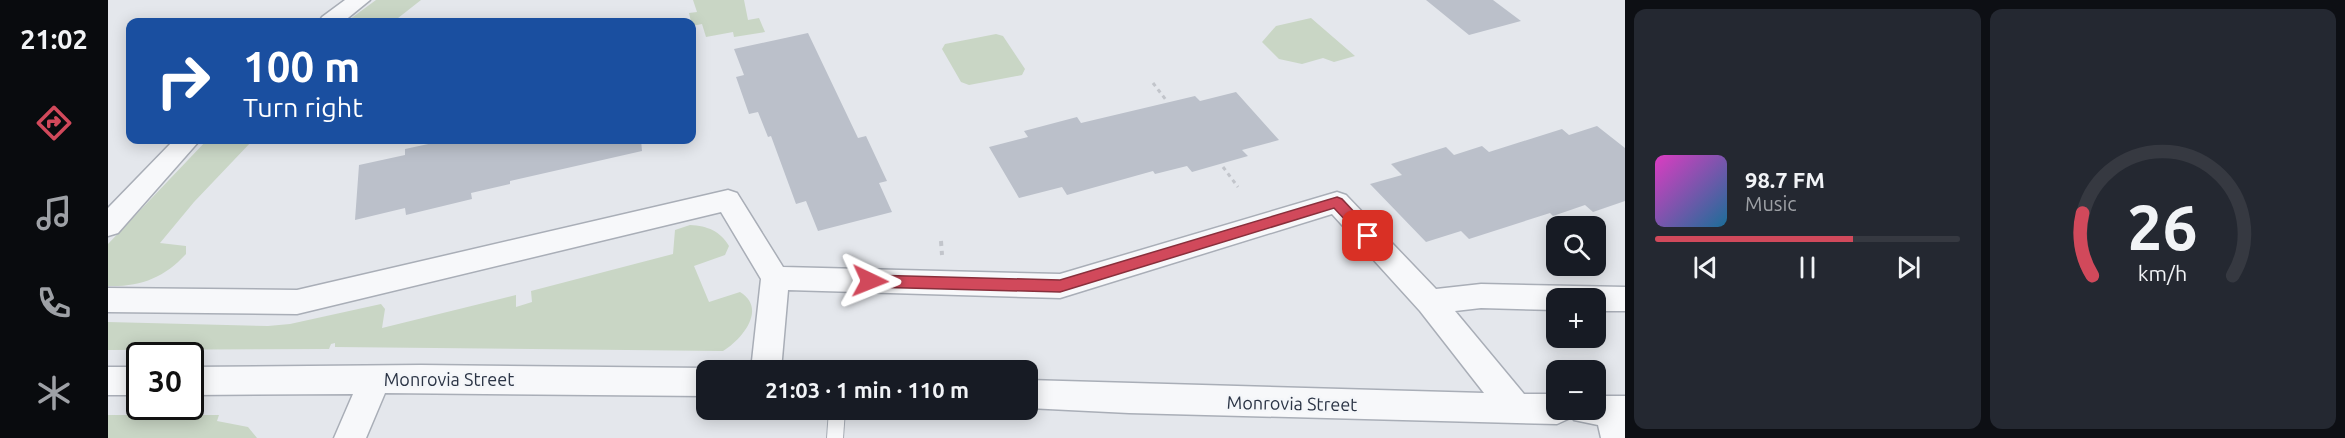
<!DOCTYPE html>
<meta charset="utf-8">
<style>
body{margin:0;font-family:Ubuntu,sans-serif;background:#242831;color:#f1f3f6;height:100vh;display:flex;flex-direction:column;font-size:22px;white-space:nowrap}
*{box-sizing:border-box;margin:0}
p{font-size:20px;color:#9ea1a6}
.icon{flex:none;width:33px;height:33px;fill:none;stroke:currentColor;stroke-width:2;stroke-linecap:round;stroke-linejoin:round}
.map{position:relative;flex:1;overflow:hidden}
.drawer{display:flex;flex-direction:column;gap:9px;padding:9px;background:#0d0f14;width:720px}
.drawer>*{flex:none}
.top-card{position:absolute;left:18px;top:18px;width:570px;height:126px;border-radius:12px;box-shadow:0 3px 15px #0003;background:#1a4fa0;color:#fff;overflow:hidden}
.fabs{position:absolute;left:1438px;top:216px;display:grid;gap:12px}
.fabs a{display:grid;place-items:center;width:60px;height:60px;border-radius:12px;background:#171b24;box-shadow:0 3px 15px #0003;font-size:30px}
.speed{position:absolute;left:18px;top:342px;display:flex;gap:12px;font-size:30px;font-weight:700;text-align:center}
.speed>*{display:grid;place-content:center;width:78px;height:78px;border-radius:50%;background:#171b24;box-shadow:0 3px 15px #0003;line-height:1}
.speed .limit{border:3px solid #111;border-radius:9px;background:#fff;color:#111}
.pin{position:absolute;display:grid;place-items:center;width:51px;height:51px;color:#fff;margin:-26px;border-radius:12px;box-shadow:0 3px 9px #0006}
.me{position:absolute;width:66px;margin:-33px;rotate:92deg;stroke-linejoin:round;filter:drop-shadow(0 0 4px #0008)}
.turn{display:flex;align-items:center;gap:21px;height:126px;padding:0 18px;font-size:27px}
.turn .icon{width:78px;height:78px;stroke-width:2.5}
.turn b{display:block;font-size:42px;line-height:51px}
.drawer .card{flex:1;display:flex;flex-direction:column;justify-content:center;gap:9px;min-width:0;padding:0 21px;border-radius:12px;background:#242831}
.drawer .dial{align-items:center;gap:0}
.dial svg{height:156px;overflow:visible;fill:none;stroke:#363941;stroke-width:7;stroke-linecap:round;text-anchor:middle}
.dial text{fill:#f1f3f6;stroke:none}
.song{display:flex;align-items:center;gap:18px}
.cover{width:72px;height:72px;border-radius:9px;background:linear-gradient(135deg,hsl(310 70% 55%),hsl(200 70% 35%))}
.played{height:6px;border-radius:3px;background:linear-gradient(90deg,#d1495b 65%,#363941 65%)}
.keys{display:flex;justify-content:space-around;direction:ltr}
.drawer .tiles{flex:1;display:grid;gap:9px;grid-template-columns:repeat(2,1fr)}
.trip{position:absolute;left:588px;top:360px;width:342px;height:60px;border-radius:12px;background:#171b24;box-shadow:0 3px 15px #0003;font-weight:700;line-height:60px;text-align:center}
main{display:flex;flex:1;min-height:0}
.dock{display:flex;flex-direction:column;width:108px;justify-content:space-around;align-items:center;background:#090b0e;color:#9ea1a6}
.dock .icon{width:42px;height:42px}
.dock .active{color:#d1495b}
.dock b{font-size:27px;color:#f1f3f6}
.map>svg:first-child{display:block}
.green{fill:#c9d6c5}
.building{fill:#bbc0ca}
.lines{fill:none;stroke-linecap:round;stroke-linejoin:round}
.lane-casing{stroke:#a9aeb7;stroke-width:2}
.street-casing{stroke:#a9aeb7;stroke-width:3}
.path-far1{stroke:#c2c5cb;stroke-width:3;stroke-dasharray:4 4;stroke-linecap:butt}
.path{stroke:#c2c5cb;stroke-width:4;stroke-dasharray:5 5;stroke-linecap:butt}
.lane{fill:#f7f8fa;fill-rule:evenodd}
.street{fill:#f7f8fa;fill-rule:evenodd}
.route{fill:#d1495b;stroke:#882f3b;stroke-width:1.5}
.labels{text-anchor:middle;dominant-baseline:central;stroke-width:5;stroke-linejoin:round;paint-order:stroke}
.street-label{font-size:18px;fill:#2b3445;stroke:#f4f6f9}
</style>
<main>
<nav class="dock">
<b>21:02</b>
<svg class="icon active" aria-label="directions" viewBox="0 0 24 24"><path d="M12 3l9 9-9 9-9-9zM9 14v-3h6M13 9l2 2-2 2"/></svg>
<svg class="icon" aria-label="music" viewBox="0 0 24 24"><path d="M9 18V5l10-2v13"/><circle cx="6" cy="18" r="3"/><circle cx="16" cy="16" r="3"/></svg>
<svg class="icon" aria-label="phone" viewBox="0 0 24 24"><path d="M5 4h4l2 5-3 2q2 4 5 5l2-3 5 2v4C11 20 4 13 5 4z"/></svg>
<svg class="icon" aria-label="climate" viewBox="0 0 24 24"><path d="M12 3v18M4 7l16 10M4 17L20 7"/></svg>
</nav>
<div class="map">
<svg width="1517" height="438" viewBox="0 0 1517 438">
<rect width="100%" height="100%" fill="#e4e7ec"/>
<path class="green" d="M268 0H313L285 22H238Z
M585 0H636L640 20 651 18 657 32 626 37 625 32 598 37 594 24 584 26 581 13 589 12Z
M1203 18 1247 56 1226 62 1215 58 1194 64 1171 59 1154 42 1168 26Z
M888 34 895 36 917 69 914 75 861 85 853 82 834 49 837 44Z
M99 140H145L86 202 52 243 78 246V254C56 278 32 287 0 286V244Z
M582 225C600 226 612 231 621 246L617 255 586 266 601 302 632 292C660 309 633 340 615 351L227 347V343L223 344 221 349 0 350V322L160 326 182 324 273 304 277 309 274 328 408 295V307L424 302 423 291 565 254 567 230Z
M0 415H111L109 421 140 427 149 438H0Z"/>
<path class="building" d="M1318 0H1385L1413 21 1361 35Z
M700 33 750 138 758 136 779 181 771 183 784 212 710 231 698 201 688 204 663 136 660 137 650 112 641 114 628 77 636 75 626 49Z
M1128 92 1171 140 1134 150 1140 156 1084 172 1079 166 1047 174 1045 171 959 195 954 187 911 198 881 147 920 137 916 131 969 117 973 123 1087 96 1092 101Z
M1489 126 1517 148V201L1485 212 1477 205 1445 216 1442 213 1361 239 1353 231 1318 242 1262 184 1294 175 1283 164 1338 147 1346 155 1374 146 1381 152 1454 129 1461 135Z
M339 140H533L534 151 402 181V184L363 193 364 199 298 215 297 208 247 220 251 165 297 155V149Z"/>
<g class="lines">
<g class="lane-casing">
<path id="lane" d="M721 410H737L735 438H719Z"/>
</g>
<g class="street-casing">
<path id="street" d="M237 0H262L235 22H211L214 17Z
M66 140H92L10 233 0 236V208Z
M620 190 629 193 675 267 952 274 1229 192 1238 195 1328 289 1373 284 1517 287V311H1488V298H1449V310L1373 308 1347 311 1416 394H1449V410H1488V396H1517V438H1493L1490 425 1466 420 1463 414 1460 419 1449 424 1021 413 920 408V380L1376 393 1312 311 1224 214 952 298 680 290 673 370H643L653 279 613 212 189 314 0 312V288L189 290Z
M313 365 598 368 605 370H598V396L277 393 258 438H226L245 394 82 395V367Z
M0 367H32V395H0Z"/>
</g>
<path class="path-far1" d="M1045 83 1058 100
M1115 167 1130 187"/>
<path class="path" d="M833 241 834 255"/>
<use href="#lane" class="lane"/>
<use href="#street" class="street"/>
</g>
<path class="route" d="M1229 197 1234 199 1265 232V239H1255L1226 208 952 292 762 287 755 281 762 275 952 280Z"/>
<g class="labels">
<g class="street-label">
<text x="341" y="379">Monrovia Street</text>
<text transform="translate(1184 403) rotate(1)">Monrovia Street</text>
</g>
</g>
</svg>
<div class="fabs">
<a><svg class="icon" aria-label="search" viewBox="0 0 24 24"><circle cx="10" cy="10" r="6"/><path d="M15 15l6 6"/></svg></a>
<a>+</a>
<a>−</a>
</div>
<div class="speed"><div class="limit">30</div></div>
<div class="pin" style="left:1260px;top:236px;background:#d93025"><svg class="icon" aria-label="arrive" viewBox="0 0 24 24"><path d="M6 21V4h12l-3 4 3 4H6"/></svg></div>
<svg class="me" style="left:762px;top:281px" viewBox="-20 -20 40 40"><path d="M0-17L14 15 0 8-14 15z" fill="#d1495b" stroke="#fff" stroke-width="4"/></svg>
<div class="trip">21:03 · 1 min · 110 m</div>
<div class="top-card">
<div class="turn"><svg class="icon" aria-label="right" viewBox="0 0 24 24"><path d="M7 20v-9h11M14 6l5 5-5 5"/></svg><div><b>100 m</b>Turn right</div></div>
</div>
</div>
<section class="drawer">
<div class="tiles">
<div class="card">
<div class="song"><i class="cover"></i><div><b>98.7 FM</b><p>Music</p></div></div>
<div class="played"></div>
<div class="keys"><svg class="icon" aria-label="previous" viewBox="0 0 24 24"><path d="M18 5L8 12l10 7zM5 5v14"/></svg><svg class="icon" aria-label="pause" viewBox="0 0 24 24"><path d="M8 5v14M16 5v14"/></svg><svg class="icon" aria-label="next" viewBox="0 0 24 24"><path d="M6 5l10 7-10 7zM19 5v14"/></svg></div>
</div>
<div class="card dial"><svg viewBox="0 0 100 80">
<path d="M14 69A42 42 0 1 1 86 69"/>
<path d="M14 69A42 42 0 0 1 9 37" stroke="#d1495b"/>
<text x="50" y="56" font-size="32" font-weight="700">26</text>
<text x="50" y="72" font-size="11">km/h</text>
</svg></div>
</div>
</section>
</main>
